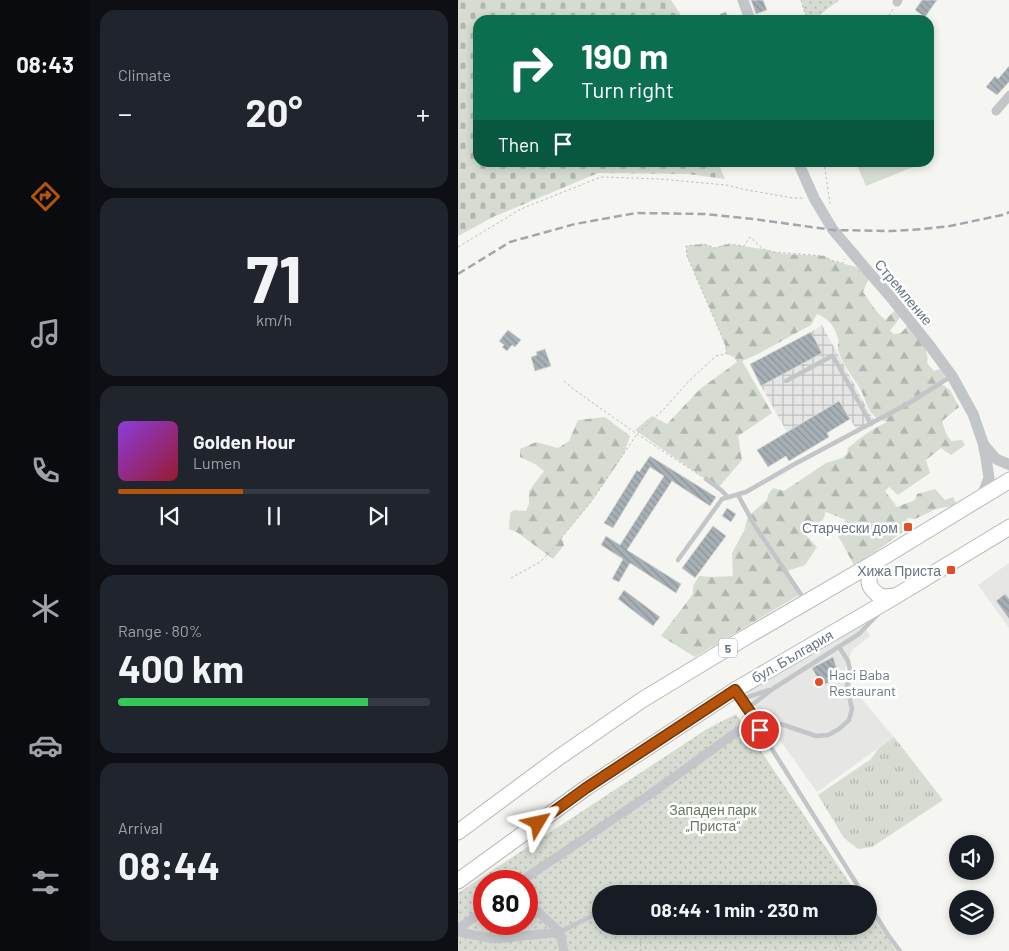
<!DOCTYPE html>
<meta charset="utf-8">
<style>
body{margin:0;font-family:Barlow,sans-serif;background:#20242c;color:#f1f3f6;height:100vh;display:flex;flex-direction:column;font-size:19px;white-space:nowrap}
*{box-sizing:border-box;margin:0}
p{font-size:16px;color:#9ea1a6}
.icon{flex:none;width:28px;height:28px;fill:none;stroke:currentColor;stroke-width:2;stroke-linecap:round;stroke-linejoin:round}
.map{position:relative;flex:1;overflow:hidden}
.sheet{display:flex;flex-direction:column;gap:10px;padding:10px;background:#0d0f14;width:368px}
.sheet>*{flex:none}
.hud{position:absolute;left:15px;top:15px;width:461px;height:152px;border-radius:15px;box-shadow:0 2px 8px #0003;background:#0b6e4f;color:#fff;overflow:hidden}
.buttons{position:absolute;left:491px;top:835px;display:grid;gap:10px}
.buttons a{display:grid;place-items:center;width:45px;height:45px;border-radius:50%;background:#171b24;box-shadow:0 2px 8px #0003;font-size:25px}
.speed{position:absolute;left:15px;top:870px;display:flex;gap:10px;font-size:25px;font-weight:700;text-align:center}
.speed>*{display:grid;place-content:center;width:65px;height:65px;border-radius:50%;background:#171b24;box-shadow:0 2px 8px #0003;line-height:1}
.speed .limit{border:8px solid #d22;background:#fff;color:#111}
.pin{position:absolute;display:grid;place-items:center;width:42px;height:42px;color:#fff;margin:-21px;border:2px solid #fff;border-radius:50%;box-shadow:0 1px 5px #0007}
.me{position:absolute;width:55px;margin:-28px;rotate:54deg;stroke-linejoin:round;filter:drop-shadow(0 0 4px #0008)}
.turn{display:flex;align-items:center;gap:18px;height:105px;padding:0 25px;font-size:22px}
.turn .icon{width:65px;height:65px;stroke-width:2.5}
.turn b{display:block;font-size:35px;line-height:42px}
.then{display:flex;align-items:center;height:48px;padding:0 25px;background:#0003;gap:10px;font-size:19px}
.big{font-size:38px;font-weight:700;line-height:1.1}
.sheet .widget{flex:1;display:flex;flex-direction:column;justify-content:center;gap:8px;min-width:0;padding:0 18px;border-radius:15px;background:#20242c}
.sheet .dial{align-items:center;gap:0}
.dial b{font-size:65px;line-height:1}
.song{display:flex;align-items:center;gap:15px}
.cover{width:60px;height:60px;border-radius:8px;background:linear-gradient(135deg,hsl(270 70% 55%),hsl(350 70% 35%))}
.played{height:5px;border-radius:2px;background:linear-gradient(90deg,#b45309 40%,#363941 40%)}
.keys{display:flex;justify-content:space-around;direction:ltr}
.heat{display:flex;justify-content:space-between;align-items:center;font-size:28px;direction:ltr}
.charge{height:8px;border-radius:4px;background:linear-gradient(90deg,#34c759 80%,#363941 0)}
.trip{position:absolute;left:134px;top:885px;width:285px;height:50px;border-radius:25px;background:#171b24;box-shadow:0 2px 8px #0003;font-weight:700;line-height:50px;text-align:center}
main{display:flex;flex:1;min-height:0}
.tab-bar{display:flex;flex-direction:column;width:90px;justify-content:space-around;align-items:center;background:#090b0e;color:#9ea1a6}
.tab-bar .icon{width:35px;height:35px}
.tab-bar .active{color:#b45309}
.tab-bar b{font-size:22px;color:#f1f3f6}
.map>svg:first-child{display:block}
.built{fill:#e6e7e5}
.industrial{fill:url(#industrial-grid)}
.grass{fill:url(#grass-tufts)}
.forest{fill:url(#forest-firs)}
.cemetery{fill:url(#cemetery-stones)}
.park{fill:url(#park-dots);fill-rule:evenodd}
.pitch{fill:#d6dcd2}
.building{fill:url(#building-back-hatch);stroke:#d6d6d4}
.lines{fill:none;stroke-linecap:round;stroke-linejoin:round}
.trunk-casing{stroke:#b5b8bb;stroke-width:17}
.path{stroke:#bcbec0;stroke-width:1;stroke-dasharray:2.5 2.5;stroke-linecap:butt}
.service{stroke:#c2c6c9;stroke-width:4.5}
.minor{stroke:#c2c6c9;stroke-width:9}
.tertiary{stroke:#c2c6c9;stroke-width:11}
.trunk{stroke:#fff;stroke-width:15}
.rail{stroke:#a1a7ad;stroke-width:2.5;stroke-dasharray:8 4;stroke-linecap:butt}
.route-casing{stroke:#753606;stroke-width:12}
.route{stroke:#b45309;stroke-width:9}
.poi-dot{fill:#e34d24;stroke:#fff;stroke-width:2}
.labels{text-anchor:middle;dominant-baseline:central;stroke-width:5;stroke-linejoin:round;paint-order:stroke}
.shield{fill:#fff;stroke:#929ea8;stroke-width:1}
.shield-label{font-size:12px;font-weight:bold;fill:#647583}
.street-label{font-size:14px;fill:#647583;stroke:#fff}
.poi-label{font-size:14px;fill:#647583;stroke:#fff;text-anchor:end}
.park-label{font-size:14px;fill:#687a63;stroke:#fff}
</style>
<main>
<nav class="tab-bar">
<b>08:43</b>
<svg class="icon active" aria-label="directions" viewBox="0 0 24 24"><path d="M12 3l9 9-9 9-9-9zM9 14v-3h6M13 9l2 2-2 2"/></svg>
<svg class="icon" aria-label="music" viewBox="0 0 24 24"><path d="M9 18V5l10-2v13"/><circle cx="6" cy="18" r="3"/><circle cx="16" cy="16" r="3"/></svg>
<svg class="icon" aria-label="phone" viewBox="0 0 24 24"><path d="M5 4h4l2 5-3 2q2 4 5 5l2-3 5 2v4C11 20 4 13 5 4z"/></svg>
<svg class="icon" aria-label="climate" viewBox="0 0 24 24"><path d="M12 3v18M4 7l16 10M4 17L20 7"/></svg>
<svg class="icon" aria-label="car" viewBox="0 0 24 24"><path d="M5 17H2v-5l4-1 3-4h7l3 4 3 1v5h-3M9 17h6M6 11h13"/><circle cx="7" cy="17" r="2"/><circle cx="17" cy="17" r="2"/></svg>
<svg class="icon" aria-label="filters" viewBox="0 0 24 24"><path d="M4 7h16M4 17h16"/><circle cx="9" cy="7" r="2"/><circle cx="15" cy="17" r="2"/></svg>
</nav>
<section class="sheet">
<div class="widget"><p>Climate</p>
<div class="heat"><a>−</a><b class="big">20°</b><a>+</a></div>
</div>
<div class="widget dial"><b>71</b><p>km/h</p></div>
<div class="widget">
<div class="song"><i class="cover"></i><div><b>Golden Hour</b><p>Lumen</p></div></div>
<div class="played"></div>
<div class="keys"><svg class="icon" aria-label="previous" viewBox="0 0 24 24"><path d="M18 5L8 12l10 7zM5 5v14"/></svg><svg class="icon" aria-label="pause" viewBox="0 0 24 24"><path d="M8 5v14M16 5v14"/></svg><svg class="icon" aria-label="next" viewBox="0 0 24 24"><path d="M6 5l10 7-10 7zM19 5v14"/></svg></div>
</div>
<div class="widget"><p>Range · 80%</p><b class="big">400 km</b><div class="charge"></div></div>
<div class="widget"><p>Arrival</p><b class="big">08:44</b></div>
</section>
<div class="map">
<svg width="552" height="951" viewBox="0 0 552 951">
<defs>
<pattern id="industrial-grid" width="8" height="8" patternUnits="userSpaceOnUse" patternTransform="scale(1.25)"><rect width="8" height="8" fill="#e6e7e5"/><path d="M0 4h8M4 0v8" fill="none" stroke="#bec0bf"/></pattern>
<pattern id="grass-tufts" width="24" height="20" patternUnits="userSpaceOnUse" patternTransform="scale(1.25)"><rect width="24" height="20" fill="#d6dcd2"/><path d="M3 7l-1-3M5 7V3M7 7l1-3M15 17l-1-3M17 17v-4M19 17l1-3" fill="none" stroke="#b1b7b0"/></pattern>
<pattern id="forest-firs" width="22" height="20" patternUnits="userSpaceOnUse" patternTransform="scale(1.25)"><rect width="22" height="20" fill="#d6dcd2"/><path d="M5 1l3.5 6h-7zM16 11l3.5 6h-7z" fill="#b1b7b0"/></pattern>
<pattern id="cemetery-stones" width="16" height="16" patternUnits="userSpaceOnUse" patternTransform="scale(1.25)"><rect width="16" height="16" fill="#d6dcd2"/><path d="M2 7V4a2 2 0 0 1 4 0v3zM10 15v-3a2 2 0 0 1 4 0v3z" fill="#b1b7b0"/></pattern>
<pattern id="park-dots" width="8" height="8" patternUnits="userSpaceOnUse" patternTransform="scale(1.25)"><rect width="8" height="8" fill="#d6dcd2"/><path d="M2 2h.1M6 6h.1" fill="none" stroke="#b1b7b0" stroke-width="1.8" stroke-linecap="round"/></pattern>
<pattern id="building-back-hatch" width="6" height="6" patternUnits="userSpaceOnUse" patternTransform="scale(1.25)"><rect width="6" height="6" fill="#a7b0b5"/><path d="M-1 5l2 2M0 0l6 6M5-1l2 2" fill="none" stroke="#8c9499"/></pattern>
</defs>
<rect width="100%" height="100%" fill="#f5f5f1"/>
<path class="built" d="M551 563V628L520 585Z
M405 624 412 636 394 650 387 670 396 690 436 737 359 792 288 693Z"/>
<path class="industrial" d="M364 325 416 421 400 432 381 401 329 432 303 386 364 353 353 332Z"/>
<path class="grass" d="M436 737 485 800 414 847 400 849 386 838 360 795 413 759 420 749Z"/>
<path class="forest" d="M246 244 257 248 270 244 305 249 326 254 366 256 375 261 399 267 403 272 409 270 412 276 405 292 419 312 427 320 437 310 443 316 432 331 436 334 443 333 451 324 468 345C467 352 471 356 469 363L476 371 482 369 487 376 482 383 492 390 501 407 484 421 488 433 493 441 504 440 507 445 493 455 483 448 468 460 472 473 440 495 431 487 427 491 439 507 457 500 459 494 477 489 487 500 495 497 499 505 478 509 457 519 449 518 451 527 397 567 377 530 388 520 368 512 365 520 348 529 347 534 359 547 347 565 326 572 341 595 237 657 203 636 235 594V586L241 576 255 577 275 576 274 553 286 531 290 516 309 500 310 495 315 488 326 491 368 463 384 458 389 454 390 448C402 438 415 428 429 422 424 420 419 419 415 415 408 407 407 396 401 387 394 375 384 364 380 350 379 347 381 343 380 339 377 327 370 318 359 314L353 325 300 354 284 361 314 413 280 436 284 460 260 488 177 430 194 416 209 424 242 389 279 362 276 357 268 354V347L262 332 229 256 228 246Z
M147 417 172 436 166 454 133 502 104 537 106 545 95 559 60 533 51 529 52 513 56 510 68 511 71 504V491L86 471 77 464 62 457V449L78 442 100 448 111 441 120 420Z"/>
<path class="cemetery" d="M0 0H213L226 20H20V162L260 163 267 179 230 174 140 173 35 217 0 236Z"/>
<path class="park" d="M343 0H381L380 2C373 5 363 14 356 20H349Z
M278 714 399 894H142V926H410V909L438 951H0V893L249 729ZM26 881H69V924H26Z"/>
<path class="pitch" d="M398 163H465L408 186Z"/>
<path class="building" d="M293 0H305L309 10 298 14Z
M464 0H479L467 17 457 10Z
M268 12 271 20H264L262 14Z
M552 65V81L539 95 528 87 537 76 540 79Z
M50 330 63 340 57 347 54 345 49 351 44 347 46 345 41 341Z
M353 332 364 353 303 386 292 364Z
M87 349 93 366 77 371 73 357 79 355 78 352Z
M381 401 392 419 369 433 371 437 331 461 328 456 310 467 299 450Z
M192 456 258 497 252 506 214 481 169 550 223 584 218 593 172 563 161 582 154 579 165 559 143 545 148 536 162 545 206 476 192 467 155 528 146 523 179 470 181 472Z
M269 508 278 514 273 522 264 516Z
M255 526 268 536 237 578 224 568Z
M166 590 202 617 195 626 160 599Z
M547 594 552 600V620L538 601Z
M375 657 379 669 376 670 380 678 363 686 357 681 359 677 354 668Z"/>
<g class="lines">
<g class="trunk-casing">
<path id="trunk" d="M419 561C409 576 406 587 424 597L438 596
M0 832 100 758 184 700 283 640 419 561 552 480
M0 881 128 788 277 690 438 596 552 527"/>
</g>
<path class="path" d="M343 0 349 20
M428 20 435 9
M366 162 372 204
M0 247 63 209 143 177 202 179 268 185 289 190 335 198H345
M106 381 118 391 179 434 243 476
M53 578 82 562 90 554 133 502 179 434 207 408 230 382 258 356 268 354V347L262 332 229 256 228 246 246 244 257 248 270 244 286 246 292 237 305 249 315 252 366 256 375 261 385 263 387 259
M288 894C314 874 323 883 350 894
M374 926 378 939 384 951
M183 951 182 935 187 926"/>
<path class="service" d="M328 381 374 356 376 358 413 424
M248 479 263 490 270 497
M280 495 297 526 346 599
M220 560 264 499 288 492 335 465 453 402 492 377
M284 699 311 690
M290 708 316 688 401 634 422 612
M297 719 302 730 405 894
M302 730 315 724H323L358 736 370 735 381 729 391 720 394 709 389 687 392 670 390 661 381 647
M410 903 430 935 442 951
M102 932 142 912"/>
<path class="minor" d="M439 2 440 0
M538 111 552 95
M63 881 191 795 297 719 277 690
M69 902 102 932 106 951
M0 929 26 910
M0 932 37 939 102 932"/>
<path class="tertiary" d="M285 0 292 20
M340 162 356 198 375 230 409 270 431 295 472 346 494 376 515 414 525 443 528 458 531 478 523 498
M526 445 538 459 552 465"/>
<use href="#trunk" class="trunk"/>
<path class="rail" d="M0 274 52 242 117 224 178 213 247 214 295 219 375 230 433 231 465 229 492 226 544 215 552 212"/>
</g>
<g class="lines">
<g class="route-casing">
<path id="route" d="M80 823 128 788 277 690 297 719 302 730"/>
</g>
<use href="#route" class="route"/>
</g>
<g class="poi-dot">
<rect x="445" y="522" width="10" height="10" rx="2.5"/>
<rect x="488" y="565" width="10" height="10" rx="2.5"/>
<circle cx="361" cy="682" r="5"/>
</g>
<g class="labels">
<rect class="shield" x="261" y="638.5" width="18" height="19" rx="4"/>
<g class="shield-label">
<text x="270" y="648">5</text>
</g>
<g class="street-label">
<text transform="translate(446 292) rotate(50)">Стремление</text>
<text transform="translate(334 656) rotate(-30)">бул. България</text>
</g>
<g class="poi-label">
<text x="440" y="527">Старчески дом</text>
<text x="483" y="570">Хижа Приста</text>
<text x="371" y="674" text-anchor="start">Haci Baba<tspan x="371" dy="16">Restaurant</tspan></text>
</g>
<g class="park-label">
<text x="255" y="809">Западен парк<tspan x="255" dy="16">„Приста“</tspan></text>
</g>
</g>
</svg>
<div class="buttons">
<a><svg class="icon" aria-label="sound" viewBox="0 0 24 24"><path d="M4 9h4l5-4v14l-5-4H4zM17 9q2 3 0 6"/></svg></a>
<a><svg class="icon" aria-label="layers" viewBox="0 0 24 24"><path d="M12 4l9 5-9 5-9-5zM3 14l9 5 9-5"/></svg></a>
</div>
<div class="speed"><div class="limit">80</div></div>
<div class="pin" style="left:302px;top:730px;background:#d93025"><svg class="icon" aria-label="arrive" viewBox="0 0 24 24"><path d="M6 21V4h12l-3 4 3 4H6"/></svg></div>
<svg class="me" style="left:80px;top:823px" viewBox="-20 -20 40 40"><path d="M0-17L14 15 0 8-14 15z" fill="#b45309" stroke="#fff" stroke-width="4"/></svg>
<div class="trip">08:44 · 1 min · 230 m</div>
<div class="hud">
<div class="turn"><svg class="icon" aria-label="right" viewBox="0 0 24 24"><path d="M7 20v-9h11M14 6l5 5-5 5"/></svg><div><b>190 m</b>Turn right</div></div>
<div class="then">Then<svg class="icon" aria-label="arrive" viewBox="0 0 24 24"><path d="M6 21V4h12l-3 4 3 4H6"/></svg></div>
</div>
</div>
</main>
